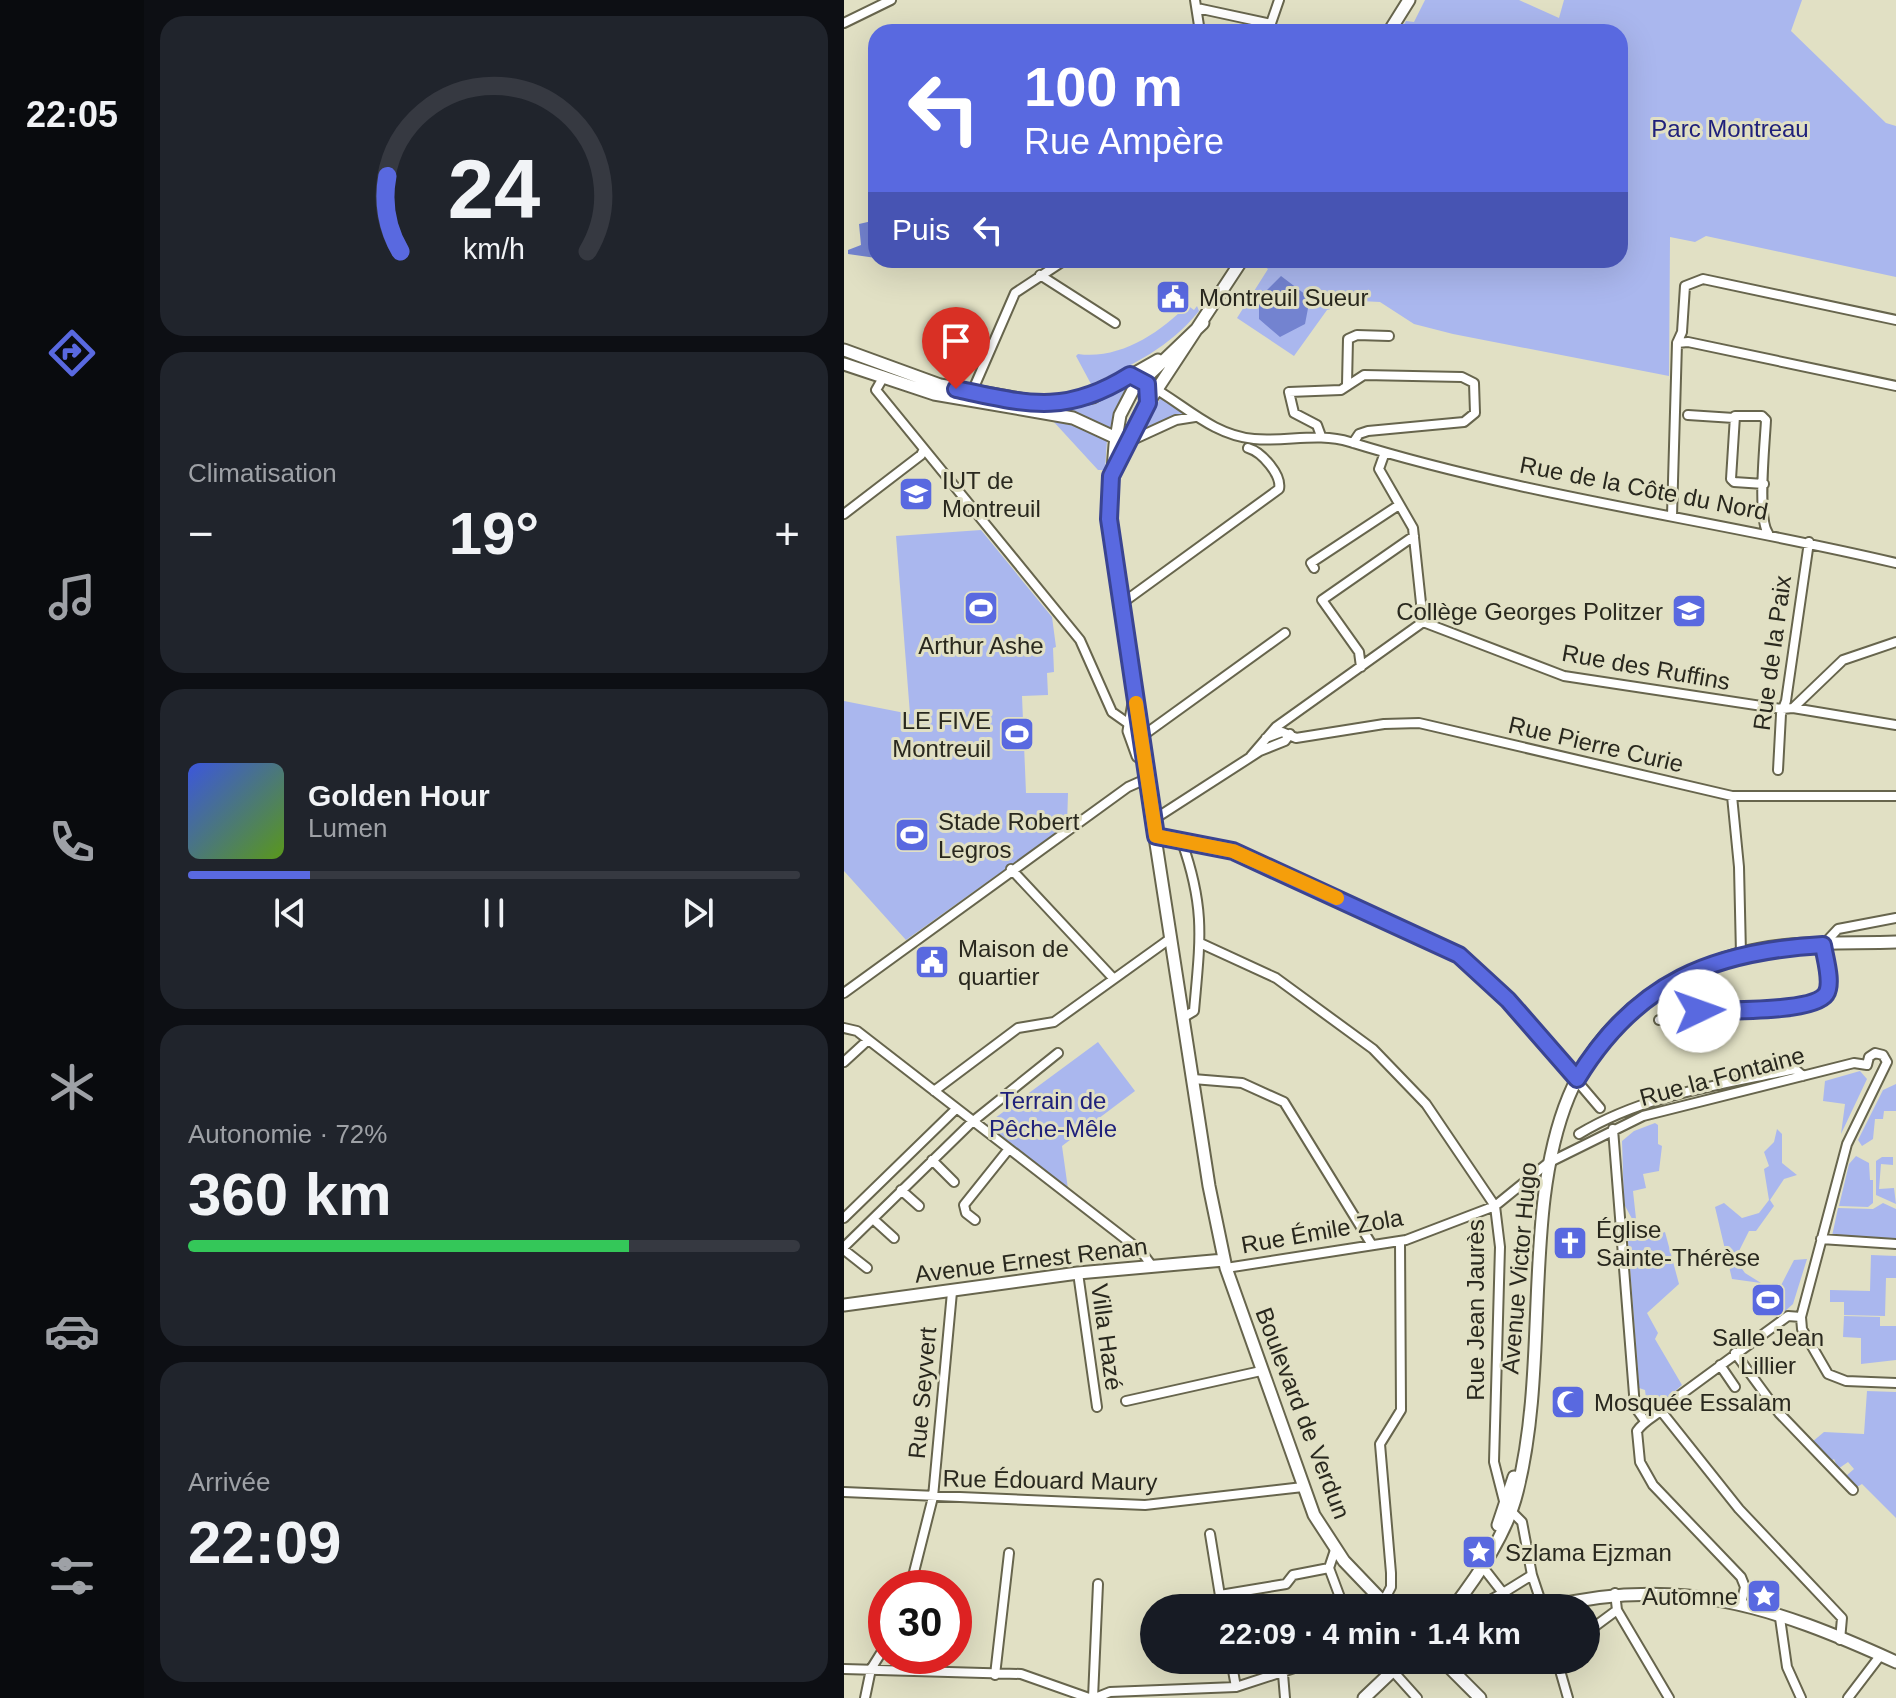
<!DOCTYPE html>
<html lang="fr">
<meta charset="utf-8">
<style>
body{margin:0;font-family:Helvetica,sans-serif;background:#20242c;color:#f1f3f6;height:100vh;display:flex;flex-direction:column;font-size:30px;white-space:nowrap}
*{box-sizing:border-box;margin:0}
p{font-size:26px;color:#9ea1a6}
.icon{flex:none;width:44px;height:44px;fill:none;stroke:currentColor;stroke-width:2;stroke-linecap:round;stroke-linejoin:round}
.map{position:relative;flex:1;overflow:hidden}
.drawer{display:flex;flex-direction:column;gap:16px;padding:16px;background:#0d0f14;width:700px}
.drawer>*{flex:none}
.guide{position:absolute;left:24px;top:24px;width:760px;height:244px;border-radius:24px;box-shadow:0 8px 32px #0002;background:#5969e0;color:#fff;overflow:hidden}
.speed{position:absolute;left:24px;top:1570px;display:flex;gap:16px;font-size:40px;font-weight:700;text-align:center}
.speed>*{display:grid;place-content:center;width:104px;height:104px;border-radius:50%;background:#171b24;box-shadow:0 8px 32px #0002;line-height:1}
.speed .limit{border:12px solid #d22;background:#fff;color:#111}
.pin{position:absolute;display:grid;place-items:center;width:68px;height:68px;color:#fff;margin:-82px -34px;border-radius:50% 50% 50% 0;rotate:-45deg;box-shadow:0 0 8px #0007}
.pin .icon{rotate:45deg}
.me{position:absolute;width:88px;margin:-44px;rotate:87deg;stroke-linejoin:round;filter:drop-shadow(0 0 6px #0008)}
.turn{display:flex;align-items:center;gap:28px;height:168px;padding:0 24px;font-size:36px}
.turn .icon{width:104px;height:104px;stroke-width:2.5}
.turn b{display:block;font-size:56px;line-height:68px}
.then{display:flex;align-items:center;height:76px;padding:0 24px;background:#0003;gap:16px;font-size:30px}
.big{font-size:60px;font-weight:700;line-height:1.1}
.drawer .card{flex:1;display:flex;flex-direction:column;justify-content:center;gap:12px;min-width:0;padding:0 28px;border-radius:24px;background:#20242c}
.drawer .dial{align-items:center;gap:0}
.dial svg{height:208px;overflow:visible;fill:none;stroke:#363941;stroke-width:7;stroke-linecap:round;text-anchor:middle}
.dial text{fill:#f1f3f6;stroke:none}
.song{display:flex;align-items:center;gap:24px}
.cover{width:96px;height:96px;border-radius:12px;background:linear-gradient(135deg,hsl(230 70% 55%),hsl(90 70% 35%))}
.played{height:8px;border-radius:4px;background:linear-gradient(90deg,#5969e0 20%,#363941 20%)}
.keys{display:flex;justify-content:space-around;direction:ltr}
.heat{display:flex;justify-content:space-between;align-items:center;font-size:44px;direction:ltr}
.charge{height:12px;border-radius:6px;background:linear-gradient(90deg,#34c759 72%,#363941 0)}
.trip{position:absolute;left:296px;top:1594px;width:460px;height:80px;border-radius:40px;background:#171b24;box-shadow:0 8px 32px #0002;font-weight:700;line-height:80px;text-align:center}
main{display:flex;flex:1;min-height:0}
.tab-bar{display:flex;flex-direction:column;width:144px;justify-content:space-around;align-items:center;background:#090b0e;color:#9ea1a6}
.tab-bar .icon{width:56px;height:56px}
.tab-bar .selected{color:#5969e0}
.tab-bar b{font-size:36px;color:#f1f3f6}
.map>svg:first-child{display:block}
.green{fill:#aab7ee}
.water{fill:#7383d0}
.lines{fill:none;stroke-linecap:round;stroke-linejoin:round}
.street-casing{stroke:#67654d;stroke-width:12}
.secondary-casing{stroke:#67654d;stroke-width:15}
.street{stroke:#fff;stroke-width:8}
.secondary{stroke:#fff;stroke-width:11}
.route-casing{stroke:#3a4492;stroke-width:20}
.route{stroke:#5969e0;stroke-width:14}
.slow{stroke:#f59e0b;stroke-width:14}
.labels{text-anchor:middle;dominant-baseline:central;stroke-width:6;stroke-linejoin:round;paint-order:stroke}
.park-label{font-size:24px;fill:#20217b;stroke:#e1e0c4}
.poi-label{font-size:24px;fill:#29281e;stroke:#e1e0c4;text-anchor:start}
.street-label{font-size:24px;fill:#29281e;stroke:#e1e0c4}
</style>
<main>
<nav class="tab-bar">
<b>22:05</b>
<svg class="icon selected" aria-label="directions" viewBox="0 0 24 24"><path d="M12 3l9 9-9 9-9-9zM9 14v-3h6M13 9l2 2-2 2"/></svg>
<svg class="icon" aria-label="music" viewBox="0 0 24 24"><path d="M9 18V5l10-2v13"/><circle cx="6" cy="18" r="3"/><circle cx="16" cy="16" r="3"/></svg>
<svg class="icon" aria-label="phone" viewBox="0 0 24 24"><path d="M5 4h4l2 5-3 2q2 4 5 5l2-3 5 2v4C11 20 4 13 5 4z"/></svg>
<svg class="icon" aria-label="climate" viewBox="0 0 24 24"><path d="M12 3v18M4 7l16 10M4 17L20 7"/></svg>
<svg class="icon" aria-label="car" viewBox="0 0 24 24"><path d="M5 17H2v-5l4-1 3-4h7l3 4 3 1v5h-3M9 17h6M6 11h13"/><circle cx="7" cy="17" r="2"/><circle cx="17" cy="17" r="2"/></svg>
<svg class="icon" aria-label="filters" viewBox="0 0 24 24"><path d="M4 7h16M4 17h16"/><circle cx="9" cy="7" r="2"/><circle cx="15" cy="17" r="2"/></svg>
</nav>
<section class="drawer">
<div class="card dial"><svg viewBox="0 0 100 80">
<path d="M14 69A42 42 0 1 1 86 69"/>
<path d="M14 69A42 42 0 0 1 9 40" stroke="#5969e0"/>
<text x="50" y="56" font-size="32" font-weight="700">24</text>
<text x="50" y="72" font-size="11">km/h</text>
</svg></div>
<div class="card"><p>Climatisation</p>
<div class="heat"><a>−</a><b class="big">19°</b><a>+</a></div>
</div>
<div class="card">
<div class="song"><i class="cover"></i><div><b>Golden Hour</b><p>Lumen</p></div></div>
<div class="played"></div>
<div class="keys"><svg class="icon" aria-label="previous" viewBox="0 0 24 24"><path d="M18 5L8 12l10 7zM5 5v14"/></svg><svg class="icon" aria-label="pause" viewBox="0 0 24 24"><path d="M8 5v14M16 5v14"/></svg><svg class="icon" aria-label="next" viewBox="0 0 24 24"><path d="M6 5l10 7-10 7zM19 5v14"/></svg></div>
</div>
<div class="card"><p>Autonomie · 72%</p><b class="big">360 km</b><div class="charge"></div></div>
<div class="card"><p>Arrivée</p><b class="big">22:09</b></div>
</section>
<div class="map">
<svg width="1052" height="1698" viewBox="0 0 1052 1698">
<rect width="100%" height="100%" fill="#e1e0c4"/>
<path class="green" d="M581 0H675L715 18 720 0H958L947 31 1042 123 1052 126V277L862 236 851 242 826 237 825 376 609 334 570 324 536 302 516 301 483 310 450 356 393 318 424 269 412 260H776V32H556L562 21 570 22Z
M343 305 350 310 353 306 355 311C326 347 289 365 247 384L232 356 234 354C275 360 316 333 343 305Z
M286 383 271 409 267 429 243 417 206 409 247 402Z
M317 397 342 416 296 434Z
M209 421 240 428 263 440 261 470H254Z
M137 530 208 617 212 647 209 648 210 672 203 673 204 695 178 696 182 793H224L223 825 62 940 0 871V701L66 714 52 536Z
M254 1042 291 1091 218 1146 224 1189 143 1124Z
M1016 1071 1023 1079 997 1134 1001 1104 979 1101 981 1081Z
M1052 1084V1111H1040L1039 1119H1031L1029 1139 1018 1146 1014 1140 1039 1090Z
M811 1123 814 1125V1144L818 1146 815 1171 799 1174 802 1188 789 1191 793 1228 780 1204 778 1141 790 1131Z
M933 1129 938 1134V1163L953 1175 940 1179 926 1200 930 1206 912 1231H905L891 1259 901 1273 917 1283 888 1279 871 1207 880 1203 898 1218 915 1213 925 1200 920 1169 925 1166 920 1152 930 1142Z
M1012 1156 1025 1163 1026 1180H1029V1203L1024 1207 995 1206 1005 1164Z
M1038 1157H1049V1165L1037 1164 1035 1189 1050 1188 1052 1204 1032 1195V1161Z
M1039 1203 1052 1209V1240L988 1236 994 1208 1029 1209Z
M783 1227 796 1240 821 1232 835 1284 803 1313 814 1333 811 1339 838 1385 807 1412 796 1404 803 1406 801 1390 795 1388Z
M1027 1255 1052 1256V1278H1042L1041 1316 1000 1315V1302H986V1290L1026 1291Z
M963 1259 949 1304 940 1312 930 1299 950 1260Z
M1000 1316 1036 1317V1326H1052V1360L1017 1364V1338L999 1337Z
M1023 1391 1052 1392V1518L1018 1484 1013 1487 1002 1476 1010 1469 1004 1462 994 1469 990 1459 987 1461 968 1442 980 1432 1020 1434Z"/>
<path class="water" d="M28 221 32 258 4 254V250L17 245 15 224Z
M437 276 466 298 461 324 436 337 415 319V298Z"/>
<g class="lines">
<g class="street-casing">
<path id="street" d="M351 0 356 32
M353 8 427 24
M0 23 47 0
M424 32 435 0
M196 275 271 323
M833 343 844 342 1052 386
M40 376 32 390 236 640 268 712 285 724
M303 384C339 403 367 435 410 439 443 442 474 432 506 442 684 497 871 520 1052 563
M503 384 504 339 513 335 545 336
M128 392 171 293 221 260
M844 415 890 418
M477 436 473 425 450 413 445 392 497 390 520 375 618 377 630 383 631 413 620 422 524 431 515 434 509 443
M284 442 332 420 351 417
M540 455 535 469 569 528 579 622
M920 484 890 482 887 479 891 416H918L922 420C921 442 913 518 924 533
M0 514 77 455 80 449
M828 516 833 343 838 332 841 286 859 279 1052 320
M470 568 467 563 555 505
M277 604 435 489C438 475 418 452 404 448
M579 622 720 676 938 709 949 708 999 660 1052 642
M517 667 515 652 478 600 570 536
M949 708 1052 725
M297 737 441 633
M422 738 438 732 452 738 540 724 575 723 888 796H1052
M407 756 432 727 579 622
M934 770 937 714 942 701 965 542
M888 796 895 867 897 954
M309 820 416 751 441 741 446 734
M312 836 389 851 615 955 664 1000 756 1108
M338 842C362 910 356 941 350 1011L340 1017
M167 869 269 978
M356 943 432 978 529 1049 582 1104 651 1206 656 1247 650 1462 661 1505 678 1522 688 1575 699 1608
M0 993 284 787 302 779
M815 1020C867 1004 925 1018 976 1000L985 985 979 945 994 929 1052 918
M0 1028 13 1031 297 1251 308 1266
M0 1062 24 1040
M1043 1062 1003 1144 957 1317 958 1329 984 1374 1002 1381 1052 1383
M1023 1065 1025 1057 1031 1053 1039 1055 1043 1062
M349 1079 398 1083 440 1102 528 1245
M90 1091 174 1028 210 1022 327 938
M769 1129 791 1407 801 1421
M735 1134C801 1094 877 1085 951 1069L959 1076
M88 1160 110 1182
M57 1190 75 1206
M0 1218 112 1109
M29 1219 50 1238
M131 1220 122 1213 120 1205 164 1150
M977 1239 1052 1244
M0 1247 128 1122 214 1053
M0 1250 23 1268
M382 1268 562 1240 651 1206 704 1163 799 1116 1010 1063 1023 1065
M234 1273 253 1407
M891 1353 935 1413 1009 1490
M876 1365 891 1387
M282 1401 417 1371
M817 1411 895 1509 998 1618 996 1640
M0 1492 301 1505 459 1487
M366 1534 378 1608
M491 1550 485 1568 500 1608
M638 1566 659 1593 688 1575
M66 1588 89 1497 108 1292
M771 1593 773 1610 825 1698
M376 1595 442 1584 449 1575 485 1568
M648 1599 659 1593
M539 1602 547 1587V1573L536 1444 557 1410 556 1241
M897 1604 901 1587 897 1577 809 1485 796 1462 793 1431C801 1419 815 1415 824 1404L944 1316 957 1317
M936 1618 943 1667 957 1698
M742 1633 773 1610
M387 1660 392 1687
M539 1660 573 1698
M713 1660 724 1698
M0 1669 177 1674 245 1698
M439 1674 441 1698
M151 1675 165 1553
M21 1698 27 1669 42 1645
M249 1698 254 1584
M251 1698 266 1692 392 1687 475 1660
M1004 1698 1036 1656"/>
</g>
<g class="secondary-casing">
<path id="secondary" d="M545 32 565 0
M359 323 289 390 276 415 271 445 265 519 302 779 365 1186 382 1268 470 1515 500 1561 545 1608
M0 350 96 385 210 405 249 397 314 360
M0 364 90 394 229 418 283 443
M272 465 304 403 398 260
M290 703 285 731 294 756
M0 1305 234 1273 380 1260
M654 1525 670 1477
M609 1608C635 1574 663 1533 673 1492 724 1291 628 1034 895 954 944 940 1001 944 1052 942
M700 1608C834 1574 929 1606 1052 1662
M598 1660 636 1698
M520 1698 560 1660"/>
</g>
<use href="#street" class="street"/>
<use href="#secondary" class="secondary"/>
</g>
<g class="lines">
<g class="route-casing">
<path id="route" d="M112 389C183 404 221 416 286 375L303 384 304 403 267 476 265 519 312 836 389 851 615 955 664 1000 733 1079C792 982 869 951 979 945 981 958 989 983 982 994 969 1013 880 1010 855 1011"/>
</g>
<use href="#route" class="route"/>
<path class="slow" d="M292 703 312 836 389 851 493 898"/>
</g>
<defs>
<g id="civic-square" transform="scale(1.8)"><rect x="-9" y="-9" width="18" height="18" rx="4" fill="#5969e0" stroke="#e1e0c4"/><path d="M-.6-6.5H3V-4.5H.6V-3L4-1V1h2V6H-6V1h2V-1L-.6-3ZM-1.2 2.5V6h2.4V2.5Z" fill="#fff"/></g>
<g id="university-square" transform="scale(1.8)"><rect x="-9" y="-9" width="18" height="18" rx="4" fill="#5969e0" stroke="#e1e0c4"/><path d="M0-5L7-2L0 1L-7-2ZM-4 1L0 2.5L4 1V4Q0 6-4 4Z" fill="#fff"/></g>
<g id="stadium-square" transform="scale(1.8)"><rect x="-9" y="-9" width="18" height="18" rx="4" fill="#5969e0" stroke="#e1e0c4"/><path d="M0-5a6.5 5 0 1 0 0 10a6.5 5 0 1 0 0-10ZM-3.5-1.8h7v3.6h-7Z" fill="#fff"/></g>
<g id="school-square" transform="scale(1.8)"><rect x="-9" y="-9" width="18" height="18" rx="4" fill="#5969e0" stroke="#e1e0c4"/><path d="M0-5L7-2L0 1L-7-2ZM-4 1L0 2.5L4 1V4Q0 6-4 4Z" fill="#fff"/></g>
<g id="church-square" transform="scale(1.8)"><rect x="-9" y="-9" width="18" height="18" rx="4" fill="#5969e0" stroke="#e1e0c4"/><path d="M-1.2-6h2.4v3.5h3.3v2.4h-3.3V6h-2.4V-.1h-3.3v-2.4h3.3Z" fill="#fff"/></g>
<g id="mosque-square" transform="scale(1.8)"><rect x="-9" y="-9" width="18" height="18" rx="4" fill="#5969e0" stroke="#e1e0c4"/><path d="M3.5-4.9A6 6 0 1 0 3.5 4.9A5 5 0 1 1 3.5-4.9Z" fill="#fff"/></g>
<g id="sight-square" transform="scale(1.8)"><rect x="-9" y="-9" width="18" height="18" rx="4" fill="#5969e0" stroke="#e1e0c4"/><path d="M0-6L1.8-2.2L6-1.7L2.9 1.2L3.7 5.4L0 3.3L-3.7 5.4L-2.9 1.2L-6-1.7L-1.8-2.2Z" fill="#fff"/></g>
</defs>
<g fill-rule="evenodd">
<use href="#civic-square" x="329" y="297"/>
<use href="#university-square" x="72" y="494"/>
<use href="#stadium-square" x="137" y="608"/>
<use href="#school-square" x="845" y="611"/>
<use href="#stadium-square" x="173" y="734"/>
<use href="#stadium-square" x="68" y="835"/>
<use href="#civic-square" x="88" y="962"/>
<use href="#church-square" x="726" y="1243"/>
<use href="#stadium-square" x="924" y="1300"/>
<use href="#mosque-square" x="724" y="1402"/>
<use href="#sight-square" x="635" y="1552"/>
<use href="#sight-square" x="920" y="1596"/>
</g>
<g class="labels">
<g class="park-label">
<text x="886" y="128">Parc Montreau</text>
<text x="209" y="1100">Terrain de<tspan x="209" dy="28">Pêche-Mêle</tspan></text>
</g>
<g class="poi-label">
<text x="355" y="297">Montreuil Sueur</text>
<text x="98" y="480">IUT de<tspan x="98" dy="28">Montreuil</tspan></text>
<text x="819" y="611" text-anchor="end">Collège Georges Politzer</text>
<text x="137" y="645" text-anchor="middle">Arthur Ashe</text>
<text x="147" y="720" text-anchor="end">LE FIVE<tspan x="147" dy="28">Montreuil</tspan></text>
<text x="94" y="821">Stade Robert<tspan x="94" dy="28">Legros</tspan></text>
<text x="114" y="948">Maison de<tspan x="114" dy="28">quartier</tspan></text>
<text x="752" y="1229">Église<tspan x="752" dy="28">Sainte-Thérèse</tspan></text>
<text x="924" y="1337" text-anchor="middle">Salle Jean<tspan x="924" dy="28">Lillier</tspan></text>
<text x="750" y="1402">Mosquée Essalam</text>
<text x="661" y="1552">Szlama Ejzman</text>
<text x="894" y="1596" text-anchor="end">Automne</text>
</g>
<g class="street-label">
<text transform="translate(800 488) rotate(11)">Rue de la Côte du Nord</text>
<text transform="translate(928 653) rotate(-82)">Rue de la Paix</text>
<text transform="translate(802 667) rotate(10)">Rue des Ruffins</text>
<text transform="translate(752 744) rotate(13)">Rue Pierre Curie</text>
<text transform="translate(878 1076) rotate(-15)">Rue la Fontaine</text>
<text transform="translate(478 1231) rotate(-10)">Rue Émile Zola</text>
<text transform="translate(187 1260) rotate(-7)">Avenue Ernest Renan</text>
<text transform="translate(675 1268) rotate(-85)">Avenue Victor Hugo</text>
<text transform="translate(631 1310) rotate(-90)">Rue Jean Jaurès</text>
<text transform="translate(263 1337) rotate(82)">Villa Hazé</text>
<text transform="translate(78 1393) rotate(-85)">Rue Seyvert</text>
<text transform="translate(459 1413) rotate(69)">Boulevard de Verdun</text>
<text transform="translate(206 1480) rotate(1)">Rue Édouard Maury</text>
</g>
</g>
</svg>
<div class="speed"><div class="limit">30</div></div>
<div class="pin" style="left:112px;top:389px;background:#d93025"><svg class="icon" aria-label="arrive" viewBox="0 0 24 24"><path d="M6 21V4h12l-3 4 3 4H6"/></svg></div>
<svg class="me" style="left:855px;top:1011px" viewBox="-20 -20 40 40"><circle r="19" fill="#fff"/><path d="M0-13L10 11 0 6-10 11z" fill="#5969e0"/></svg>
<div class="trip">22:09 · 4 min · 1.4 km</div>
<div class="guide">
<div class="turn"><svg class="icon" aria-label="left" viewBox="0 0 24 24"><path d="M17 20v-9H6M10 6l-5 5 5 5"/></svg><div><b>100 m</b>Rue Ampère</div></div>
<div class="then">Puis<svg class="icon" aria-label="left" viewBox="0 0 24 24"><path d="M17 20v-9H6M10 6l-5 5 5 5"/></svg></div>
</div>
</div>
</main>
